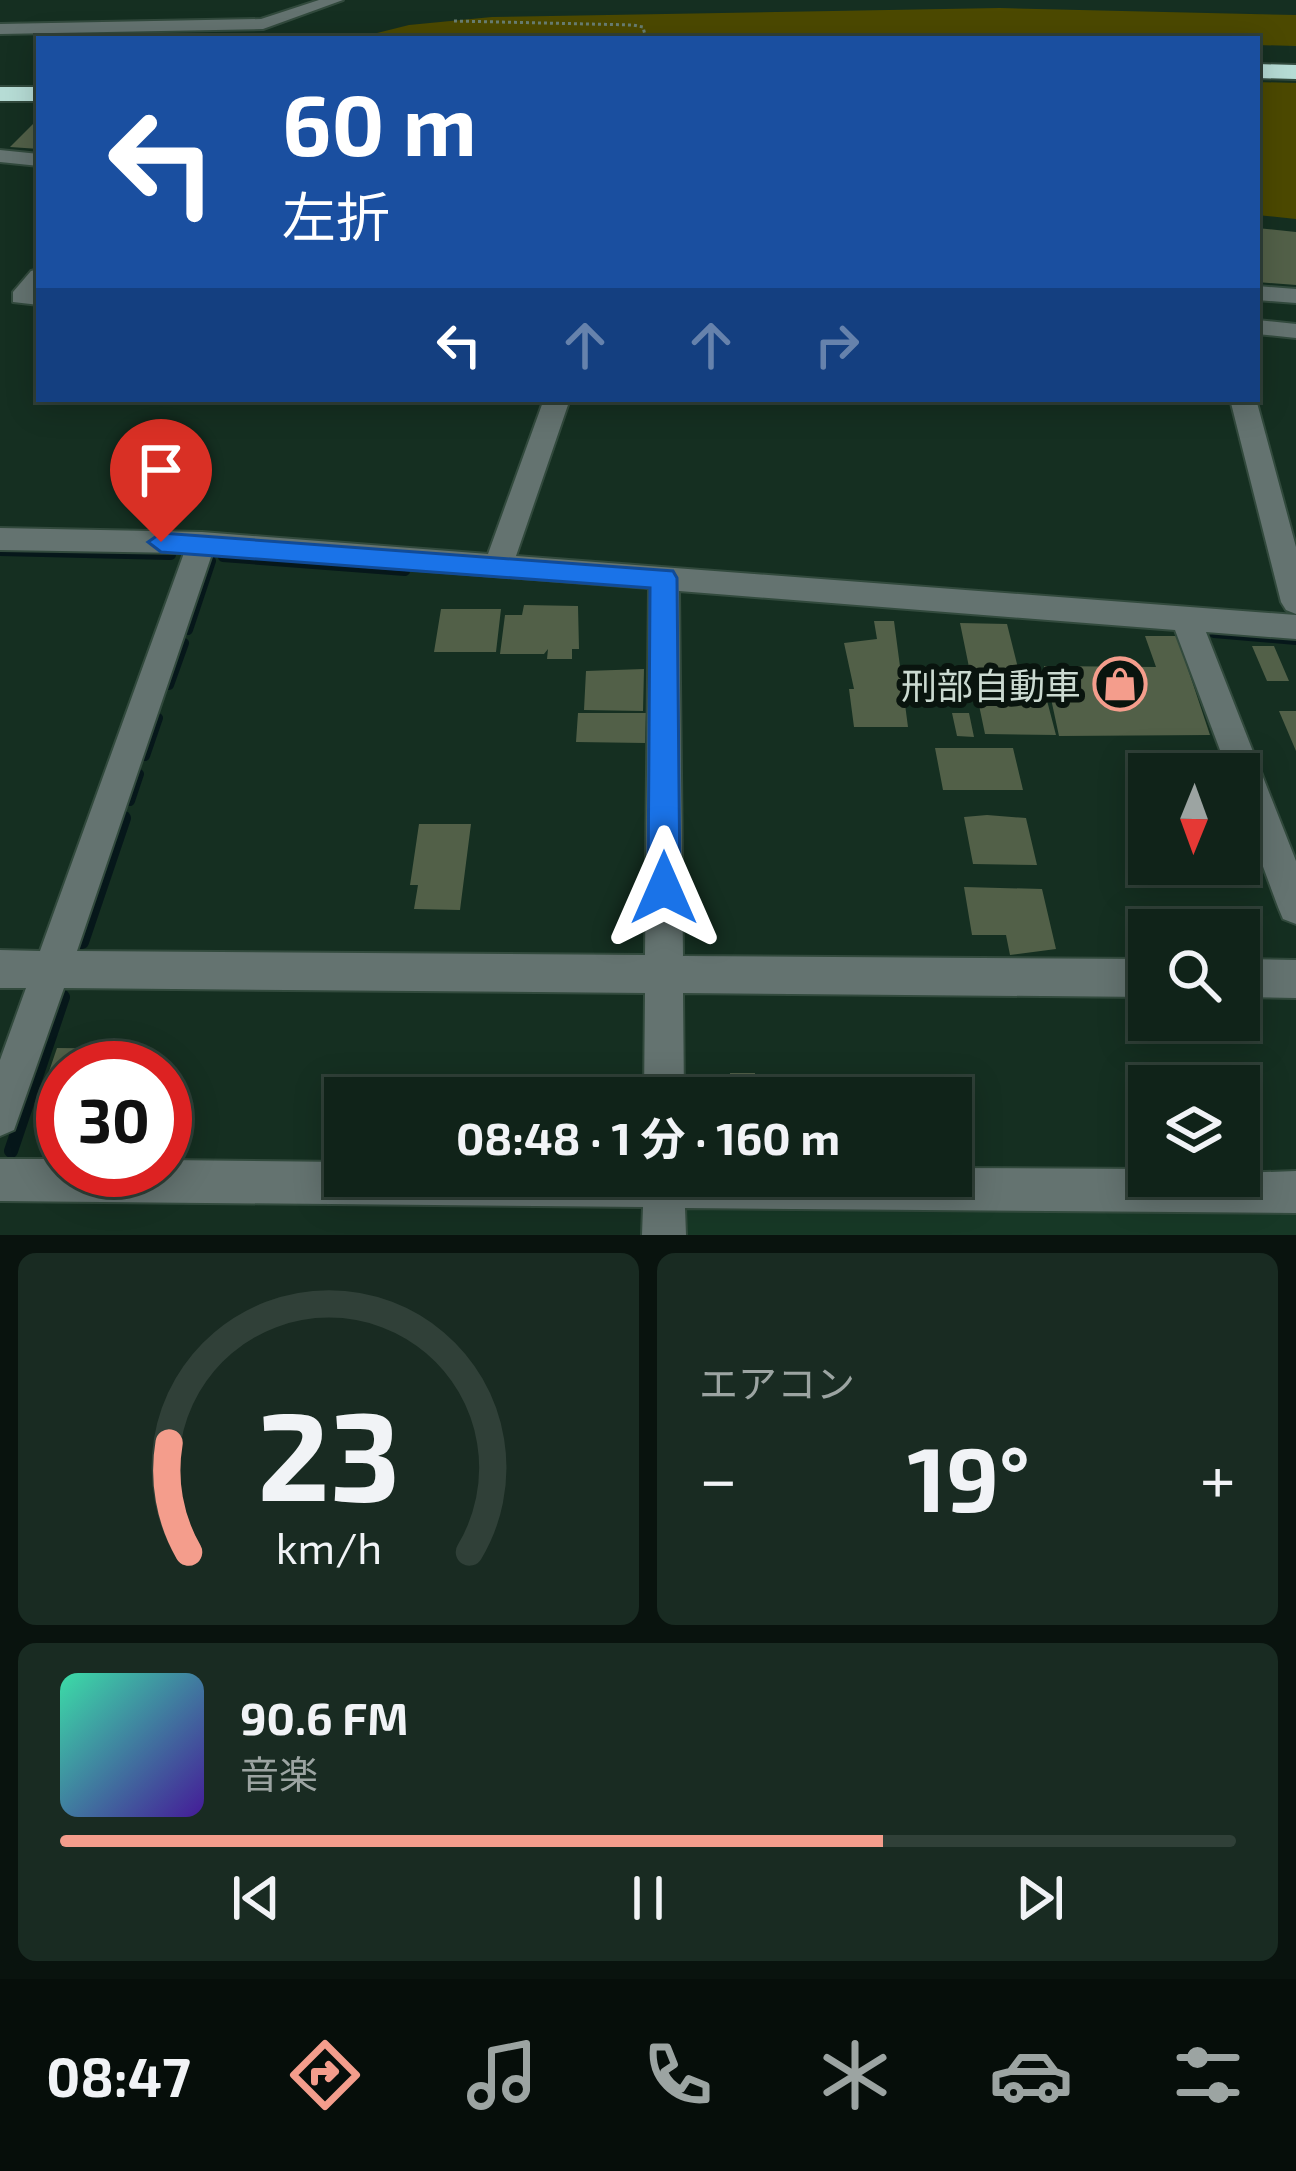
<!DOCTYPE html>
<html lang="ja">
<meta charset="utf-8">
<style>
body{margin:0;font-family:"Exo 2","Noto Sans JP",sans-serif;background:#192b22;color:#f1f3f6;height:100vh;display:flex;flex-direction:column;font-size:45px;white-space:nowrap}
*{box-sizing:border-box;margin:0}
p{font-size:39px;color:#9ca4a2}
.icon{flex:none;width:66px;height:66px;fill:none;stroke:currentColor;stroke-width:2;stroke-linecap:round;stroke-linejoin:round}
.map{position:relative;height:1235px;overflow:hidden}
.side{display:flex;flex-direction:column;gap:18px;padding:18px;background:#09130e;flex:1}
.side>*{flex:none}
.guide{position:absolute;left:36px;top:36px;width:1224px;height:366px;border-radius:0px;box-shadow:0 6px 30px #0003,0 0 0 3px #304038;background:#1a4fa0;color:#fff;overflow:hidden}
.needle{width:78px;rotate:181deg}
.controls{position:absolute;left:1128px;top:753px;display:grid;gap:24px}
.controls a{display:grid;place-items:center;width:132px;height:132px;border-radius:0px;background:#102319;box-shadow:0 6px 30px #0003,0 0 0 3px #304038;font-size:60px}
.speed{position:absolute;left:36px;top:1041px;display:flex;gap:24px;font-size:60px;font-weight:700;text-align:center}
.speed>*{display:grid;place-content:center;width:156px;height:156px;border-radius:50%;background:#102319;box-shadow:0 6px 30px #0003,0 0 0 3px #304038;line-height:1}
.speed .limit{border:18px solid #d22;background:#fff;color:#111}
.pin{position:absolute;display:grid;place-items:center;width:102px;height:102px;color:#fff;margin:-123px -51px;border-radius:50% 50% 50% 0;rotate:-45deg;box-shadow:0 0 12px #0007}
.pin .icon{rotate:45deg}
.me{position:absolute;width:132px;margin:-66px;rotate:0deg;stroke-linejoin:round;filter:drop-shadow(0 0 9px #0008)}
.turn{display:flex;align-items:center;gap:42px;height:252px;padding:0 48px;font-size:54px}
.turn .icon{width:156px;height:156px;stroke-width:2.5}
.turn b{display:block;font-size:84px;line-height:102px}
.lanes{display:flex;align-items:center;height:114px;padding:0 48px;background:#0003;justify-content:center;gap:60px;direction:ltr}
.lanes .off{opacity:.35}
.big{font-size:90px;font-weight:700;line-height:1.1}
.side .card{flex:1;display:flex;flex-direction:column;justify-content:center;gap:18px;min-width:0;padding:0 42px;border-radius:18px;background:#192b22}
.side .dial{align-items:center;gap:0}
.dial svg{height:312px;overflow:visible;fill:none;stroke:#304038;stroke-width:7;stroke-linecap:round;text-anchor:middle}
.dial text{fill:#f1f3f6;stroke:none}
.song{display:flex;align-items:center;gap:36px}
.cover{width:144px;height:144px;border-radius:18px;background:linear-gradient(135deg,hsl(160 70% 55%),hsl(260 70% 35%))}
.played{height:12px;border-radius:6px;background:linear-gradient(90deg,#f49d8c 70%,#304038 70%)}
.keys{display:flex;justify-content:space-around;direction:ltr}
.heat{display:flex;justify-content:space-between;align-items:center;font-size:66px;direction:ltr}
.side .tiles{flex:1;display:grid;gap:18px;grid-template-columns:1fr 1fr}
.card:last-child{grid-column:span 2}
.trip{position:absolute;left:324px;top:1077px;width:648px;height:120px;border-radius:0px;background:#102319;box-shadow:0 6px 30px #0003,0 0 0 3px #304038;font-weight:700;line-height:120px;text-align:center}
.tabs{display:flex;height:192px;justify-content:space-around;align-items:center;background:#060e0a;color:#9ca4a2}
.tabs .icon{width:84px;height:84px}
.tabs .selected{color:#f49d8c}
.tabs b{font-size:54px;color:#f1f3f6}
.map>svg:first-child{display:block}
.built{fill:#173826}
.green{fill:#4c4900}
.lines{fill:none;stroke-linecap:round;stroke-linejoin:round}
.stream-far1{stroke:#06171a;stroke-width:10}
.stream{stroke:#06171a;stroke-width:14}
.building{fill:#526048}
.minor-casing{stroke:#324a3d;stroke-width:4}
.highway-casing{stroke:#324a3d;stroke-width:4}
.path{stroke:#697e72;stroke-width:3;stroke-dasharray:3 3;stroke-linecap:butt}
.minor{fill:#647370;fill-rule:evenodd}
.highway{fill:#b6dcd5;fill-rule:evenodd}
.route{fill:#1a73e8;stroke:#114b97;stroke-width:3}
.labels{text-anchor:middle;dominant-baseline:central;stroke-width:12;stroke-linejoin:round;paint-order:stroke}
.poi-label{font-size:36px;fill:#cbdad1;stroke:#09140e;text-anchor:end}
</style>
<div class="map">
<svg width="1296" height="1235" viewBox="0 0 1296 1235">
<rect width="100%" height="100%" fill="#152f21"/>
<path class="built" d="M680 1204 1296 1209V1235H680Z"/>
<path class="green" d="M1000 8 1296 15V46L1257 45V39H353L409 25 492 17Z
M1257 82 1296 83V219L1257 215Z"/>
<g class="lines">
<path class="stream-far1" d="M0 551 171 555
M223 557 405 571
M188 630 211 561
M1214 633 1296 640
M169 685 184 643
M145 756 158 718
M130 801 139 774"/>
<path class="stream" d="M82 942 124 818
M11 1151 63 997"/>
</g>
<path class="building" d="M34 123 39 124V149L10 147Z
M1257 228 1296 232V285L1257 282Z
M524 605 578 606 579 649H572V659H547L548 649 544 654H500L505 615H522Z
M441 609H501L496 652H434Z
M874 621H894L908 727H854L849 689H854L844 643 877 639Z
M960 623 1007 624 1019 672H970Z
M1145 636H1177L1210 735 1059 736 1044 666 1156 667Z
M1252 646H1274L1289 681H1267Z
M644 669 643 711 584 710 586 671Z
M988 683 1044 689 1056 735 985 734 975 686Z
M1279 711H1296V751Z
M578 713H646L645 743 576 742Z
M952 713H969L974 737 957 736Z
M935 748H1013L1023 790H943Z
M987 815 1026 818 1037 865 973 864 964 817Z
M419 824H471L460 910 414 909 418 885H410Z
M964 887 1042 889 1056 949 1010 955 1006 935H972Z
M57 1048 146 1049 141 1068H63V1101H39Z
M730 1073H755V1087H786V1098H704V1079H730Z"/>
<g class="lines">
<g class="minor-casing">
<path id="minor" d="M319 0H343L263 29 0 34V24L261 19Z
M0 150 39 154V166L0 162Z
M39 269V305L13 302V292L31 271Z
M1257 286 1296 289V303L1257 300Z
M1257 320 1296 324V338L1257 334Z
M544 399H570L516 556 1296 615V639L1206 632 1296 861V924L1283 919 1278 907 1239 802V774H1229L1175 630 679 591 683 956 1149 959V997L683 993 684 1098H644L645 993 64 988 14 1130 0 1136V1060L26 988H0V950L40 951 184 553 0 550V528L202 532 488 554ZM212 554 649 588 645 955 77 951Z
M1230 399H1256L1296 547V614L1286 610 1281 602Z
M1239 959 1296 960V998L1239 997Z
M0 1159H63V1170H165V1160L345 1162V1176H951V1168L1149 1169V1176L1296 1171V1213L685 1208 686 1235H642L643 1207 0 1201Z"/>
</g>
<g class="highway-casing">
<path id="highway" d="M1257 64 1296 65V79L1257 78Z
M0 87H39V101H0Z"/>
</g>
<path class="path" d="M454 21 633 25 643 27 646 39"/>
<use href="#minor" class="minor"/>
<use href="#highway" class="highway"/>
</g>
<path class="route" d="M161 533 673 571 677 578 680 888 675 899 664 904 652 899 648 888 650 588 161 552 148 542Z"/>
<defs>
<g id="shop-ring" transform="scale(2.7)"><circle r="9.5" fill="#09140e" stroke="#f49d8c" stroke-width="1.5"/><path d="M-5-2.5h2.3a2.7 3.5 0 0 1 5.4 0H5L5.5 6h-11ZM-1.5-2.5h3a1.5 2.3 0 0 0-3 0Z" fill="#f49d8c"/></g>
</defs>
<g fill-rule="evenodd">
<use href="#shop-ring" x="1120" y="684"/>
</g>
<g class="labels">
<g class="poi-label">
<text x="1081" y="684">刑部自動車</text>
</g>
</g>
</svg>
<div class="controls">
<a><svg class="needle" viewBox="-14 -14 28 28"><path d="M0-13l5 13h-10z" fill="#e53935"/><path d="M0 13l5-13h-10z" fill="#9ca4a2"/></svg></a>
<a><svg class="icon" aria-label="search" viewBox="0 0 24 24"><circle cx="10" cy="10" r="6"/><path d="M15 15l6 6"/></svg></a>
<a><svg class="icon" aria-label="layers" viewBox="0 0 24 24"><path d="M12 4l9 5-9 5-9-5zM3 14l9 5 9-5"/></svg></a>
</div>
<div class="speed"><div class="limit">30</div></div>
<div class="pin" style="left:161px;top:542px;background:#d93025"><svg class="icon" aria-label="arrive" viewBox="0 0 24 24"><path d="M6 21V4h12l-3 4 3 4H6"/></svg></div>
<svg class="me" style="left:664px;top:888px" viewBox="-20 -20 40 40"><path d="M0-17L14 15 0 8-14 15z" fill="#1a73e8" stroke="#fff" stroke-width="4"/></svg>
<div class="trip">08:48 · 1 分 · 160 m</div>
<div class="guide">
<div class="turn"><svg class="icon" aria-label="left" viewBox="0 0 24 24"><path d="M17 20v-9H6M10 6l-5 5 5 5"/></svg><div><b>60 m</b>左折</div></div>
<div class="lanes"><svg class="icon" aria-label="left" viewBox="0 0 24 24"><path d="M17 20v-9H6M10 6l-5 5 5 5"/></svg><svg class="icon off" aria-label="ahead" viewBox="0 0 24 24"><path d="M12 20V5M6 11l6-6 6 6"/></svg><svg class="icon off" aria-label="ahead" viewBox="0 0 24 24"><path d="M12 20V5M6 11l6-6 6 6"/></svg><svg class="icon off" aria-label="right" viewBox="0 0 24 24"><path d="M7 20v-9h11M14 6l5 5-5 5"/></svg></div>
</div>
</div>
<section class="side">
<div class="tiles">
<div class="card dial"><svg viewBox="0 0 100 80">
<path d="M14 69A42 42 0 1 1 86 69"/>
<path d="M14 69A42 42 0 0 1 9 41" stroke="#f49d8c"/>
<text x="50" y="56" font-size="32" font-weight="700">23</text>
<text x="50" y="72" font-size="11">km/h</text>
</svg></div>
<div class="card"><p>エアコン</p>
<div class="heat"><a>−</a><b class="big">19°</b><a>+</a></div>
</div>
<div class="card">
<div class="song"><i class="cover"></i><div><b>90.6 FM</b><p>音楽</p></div></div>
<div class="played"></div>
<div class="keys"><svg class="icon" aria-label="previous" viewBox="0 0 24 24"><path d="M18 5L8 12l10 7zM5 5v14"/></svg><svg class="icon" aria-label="pause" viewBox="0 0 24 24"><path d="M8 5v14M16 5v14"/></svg><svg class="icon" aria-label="next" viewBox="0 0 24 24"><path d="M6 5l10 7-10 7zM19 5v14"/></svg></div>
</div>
</div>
</section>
<nav class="tabs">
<b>08:47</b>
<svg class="icon selected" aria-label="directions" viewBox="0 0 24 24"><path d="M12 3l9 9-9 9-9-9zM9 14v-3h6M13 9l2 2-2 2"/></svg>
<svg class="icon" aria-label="music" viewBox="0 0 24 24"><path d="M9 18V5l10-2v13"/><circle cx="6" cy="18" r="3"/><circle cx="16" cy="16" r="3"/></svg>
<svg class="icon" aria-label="phone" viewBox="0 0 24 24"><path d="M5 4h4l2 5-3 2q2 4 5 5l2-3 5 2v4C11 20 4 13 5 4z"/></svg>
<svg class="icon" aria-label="climate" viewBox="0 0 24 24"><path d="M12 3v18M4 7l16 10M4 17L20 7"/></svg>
<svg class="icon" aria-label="car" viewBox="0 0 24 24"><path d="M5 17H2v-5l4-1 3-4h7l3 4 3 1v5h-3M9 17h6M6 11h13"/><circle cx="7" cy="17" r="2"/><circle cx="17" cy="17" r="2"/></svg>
<svg class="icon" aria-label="filters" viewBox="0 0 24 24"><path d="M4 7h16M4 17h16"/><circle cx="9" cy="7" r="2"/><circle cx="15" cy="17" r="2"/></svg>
</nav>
